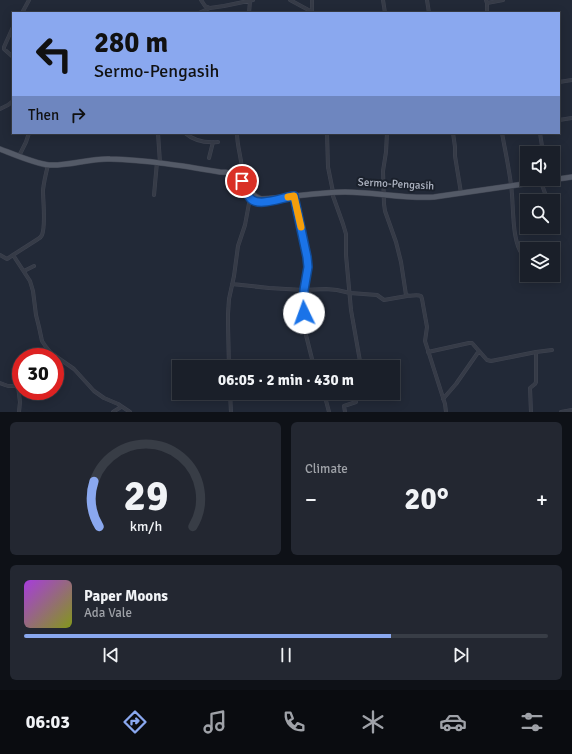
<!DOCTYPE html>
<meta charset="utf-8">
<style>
body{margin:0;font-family:Signika,sans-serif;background:#232731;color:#f1f3f6;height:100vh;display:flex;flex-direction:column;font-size:15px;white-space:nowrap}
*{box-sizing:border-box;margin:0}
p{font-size:13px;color:#9fa2a8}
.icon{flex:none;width:22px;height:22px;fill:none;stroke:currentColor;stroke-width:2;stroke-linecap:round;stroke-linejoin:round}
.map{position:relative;height:412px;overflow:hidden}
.details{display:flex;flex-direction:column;gap:10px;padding:10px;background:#0e1117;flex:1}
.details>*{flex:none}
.guide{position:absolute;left:12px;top:12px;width:548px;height:122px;border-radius:0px;box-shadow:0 2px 10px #0003,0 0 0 1px #383d46;background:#8aa8ef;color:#111;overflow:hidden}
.controls{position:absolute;left:520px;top:146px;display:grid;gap:8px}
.controls a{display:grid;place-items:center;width:40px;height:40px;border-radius:0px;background:#1a1f29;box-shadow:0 2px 10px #0003,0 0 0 1px #383d46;font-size:20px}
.speed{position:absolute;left:12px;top:348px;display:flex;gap:8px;font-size:20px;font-weight:700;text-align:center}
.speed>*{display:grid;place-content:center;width:52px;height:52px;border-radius:50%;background:#1a1f29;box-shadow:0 2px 10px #0003,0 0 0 1px #383d46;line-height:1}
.speed .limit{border:6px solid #d22;background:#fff;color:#111}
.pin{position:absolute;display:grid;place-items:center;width:34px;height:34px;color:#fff;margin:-17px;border:2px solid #fff;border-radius:50%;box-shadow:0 1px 4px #0007}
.me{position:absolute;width:44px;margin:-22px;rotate:357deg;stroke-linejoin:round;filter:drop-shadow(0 0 3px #0008)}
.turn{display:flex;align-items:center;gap:14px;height:84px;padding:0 16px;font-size:18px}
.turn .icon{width:52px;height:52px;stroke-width:2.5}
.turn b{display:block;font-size:28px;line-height:34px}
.then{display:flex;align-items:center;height:38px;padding:0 16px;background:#0003;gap:8px;font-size:15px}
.big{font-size:30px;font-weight:700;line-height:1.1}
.details .card{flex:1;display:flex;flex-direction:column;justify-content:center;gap:6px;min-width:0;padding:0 14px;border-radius:6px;background:#232731}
.details .dial{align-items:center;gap:0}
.dial svg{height:104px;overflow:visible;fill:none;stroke:#383d46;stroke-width:7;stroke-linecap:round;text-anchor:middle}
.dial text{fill:#f1f3f6;stroke:none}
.song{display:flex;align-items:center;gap:12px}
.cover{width:48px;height:48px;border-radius:6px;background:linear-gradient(135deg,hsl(280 70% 55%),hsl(70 70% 35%))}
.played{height:4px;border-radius:2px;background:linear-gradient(90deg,#8aa8ef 70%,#383d46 70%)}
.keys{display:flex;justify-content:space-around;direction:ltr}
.heat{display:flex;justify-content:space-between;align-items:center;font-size:22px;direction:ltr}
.details .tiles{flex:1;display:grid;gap:10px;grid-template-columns:1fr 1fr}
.card:last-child{grid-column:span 2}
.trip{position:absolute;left:172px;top:360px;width:228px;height:40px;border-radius:0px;background:#1a1f29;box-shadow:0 2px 10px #0003,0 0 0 1px #383d46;font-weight:700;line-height:40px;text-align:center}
.tabs{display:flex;height:64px;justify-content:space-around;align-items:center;background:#0a0c10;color:#9fa2a8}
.tabs .icon{width:28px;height:28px}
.tabs .active{color:#8aa8ef}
.tabs b{font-size:18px;color:#f1f3f6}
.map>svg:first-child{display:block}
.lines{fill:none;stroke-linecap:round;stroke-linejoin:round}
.minor-casing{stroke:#3f4451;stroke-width:4}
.primary-casing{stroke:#3f4451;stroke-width:6}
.minor{stroke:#363b47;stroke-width:3}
.primary{stroke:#545a67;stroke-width:5}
.route-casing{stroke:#114b97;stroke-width:10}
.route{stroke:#1a73e8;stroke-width:7}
.slow{stroke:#f59e0b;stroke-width:7}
.labels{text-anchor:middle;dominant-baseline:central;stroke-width:4;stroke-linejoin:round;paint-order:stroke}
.street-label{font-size:11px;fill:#b0b6c4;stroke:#1b212c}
</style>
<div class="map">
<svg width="572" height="412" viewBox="0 0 572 412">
<rect width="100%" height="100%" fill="#222937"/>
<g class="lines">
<g class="minor-casing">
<path id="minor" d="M201 0 205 6 210 8
M290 0 314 13
M383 0 385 13
M427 0 429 13
M486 0 487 3 503 0
M487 3V13
M312 12V0
M22 13 29 0
M199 13 210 8 224 6 253 0
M249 13 250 1
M13 27 4 47V49L13 57
M559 82 572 80
M0 109 8 105 13 101
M559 120 572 118
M158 133 160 163
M185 133C194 141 206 143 218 142
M237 133C237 150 244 163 242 181
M327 133 328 167 333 192V196L343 224 346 234V255L351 310 361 367
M387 133 386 152 383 171 384 204 385 211 396 242 401 262 406 295C410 297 416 294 421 296L422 299 427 327 425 341 445 404 446 412
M453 133 455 147V156L461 193
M502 133C505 150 509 168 511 185 514 203 511 242 523 255
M540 133 543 153
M19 156 26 142 29 133
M209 158 213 142
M48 165C46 173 44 181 43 190 43 202 46 225 42 235 41 237 40 238 38 239L13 255 30 281 33 291 36 315 39 327 42 341 46 347 51 353 74 369 94 391 104 398 118 404 130 412
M541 182 546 196
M154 195 157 162
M294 196 307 257 308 267 303 290 305 313 306 335 314 367
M0 255 7 259 13 255
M24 271 34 266
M232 284 269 288 303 290 326 289 337 290 350 293 377 295 384 300 407 296
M428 352 469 343H472L487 360 491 361 536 352V382L535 384 530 388 531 412
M536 352 552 350
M186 361 189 367
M219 367 229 364
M229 367 228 325V314L229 299 234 276 238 246 245 225 250 198
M0 383 8 386H18L20 402 19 412
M230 393 231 412
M324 393 329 412
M443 399 456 384 479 351
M113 412 121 407
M345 412 344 406 356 402 354 393
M561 412 572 410"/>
</g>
<g class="primary-casing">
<path id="primary" d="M0 149C13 154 36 164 49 165 70 166 90 158 110 159 147 160 184 166 220 172 225 172 233 173 237 177 240 179 244 182 246 185 251 191 253 197 261 199 289 198 317 192 345 192 375 192 405 199 434 197L572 177
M244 186C250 201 253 204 269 201"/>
</g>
<use href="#minor" class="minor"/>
<use href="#primary" class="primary"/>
</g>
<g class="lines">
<g class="route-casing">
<path id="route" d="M242 181C245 186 246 193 250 198 258 208 283 197 294 196L307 257 308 267 304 290V313"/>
</g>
<use href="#route" class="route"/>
<path class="slow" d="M288 197 294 196 301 227"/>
</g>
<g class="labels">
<g class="street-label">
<text transform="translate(396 184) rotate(3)">Sermo-Pengasih</text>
</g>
</g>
</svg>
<div class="controls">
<a><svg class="icon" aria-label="sound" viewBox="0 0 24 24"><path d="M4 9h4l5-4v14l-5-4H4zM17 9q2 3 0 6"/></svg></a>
<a><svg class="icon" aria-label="search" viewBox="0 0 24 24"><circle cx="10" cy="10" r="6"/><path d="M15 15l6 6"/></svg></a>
<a><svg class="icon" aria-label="layers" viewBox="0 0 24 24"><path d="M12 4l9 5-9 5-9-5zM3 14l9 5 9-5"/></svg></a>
</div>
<div class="speed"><div class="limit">30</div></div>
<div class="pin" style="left:242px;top:181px;background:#d93025"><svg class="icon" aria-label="arrive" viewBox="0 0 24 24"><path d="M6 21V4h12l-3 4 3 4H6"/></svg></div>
<svg class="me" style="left:304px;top:313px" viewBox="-20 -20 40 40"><circle r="19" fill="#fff"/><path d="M0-13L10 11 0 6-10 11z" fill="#1a73e8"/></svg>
<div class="trip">06:05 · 2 min · 430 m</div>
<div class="guide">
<div class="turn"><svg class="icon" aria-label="left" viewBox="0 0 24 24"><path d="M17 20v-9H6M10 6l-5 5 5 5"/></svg><div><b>280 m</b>Sermo-Pengasih</div></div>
<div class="then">Then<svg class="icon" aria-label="right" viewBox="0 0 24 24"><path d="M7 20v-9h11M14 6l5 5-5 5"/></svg></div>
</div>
</div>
<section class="details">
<div class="tiles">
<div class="card dial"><svg viewBox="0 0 100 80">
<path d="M14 69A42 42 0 1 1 86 69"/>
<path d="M14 69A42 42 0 0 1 10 34" stroke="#8aa8ef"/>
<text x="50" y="56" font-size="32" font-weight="700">29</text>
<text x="50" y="72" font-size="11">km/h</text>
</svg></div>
<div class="card"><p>Climate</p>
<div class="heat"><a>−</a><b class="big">20°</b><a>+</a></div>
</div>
<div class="card">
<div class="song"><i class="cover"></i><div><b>Paper Moons</b><p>Ada Vale</p></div></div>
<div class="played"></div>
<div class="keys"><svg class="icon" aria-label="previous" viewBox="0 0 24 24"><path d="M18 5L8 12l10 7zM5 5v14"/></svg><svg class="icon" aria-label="pause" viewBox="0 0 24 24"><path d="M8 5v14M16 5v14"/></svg><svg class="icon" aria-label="next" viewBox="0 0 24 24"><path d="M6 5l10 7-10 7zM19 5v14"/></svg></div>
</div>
</div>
</section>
<nav class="tabs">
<b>06:03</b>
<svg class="icon active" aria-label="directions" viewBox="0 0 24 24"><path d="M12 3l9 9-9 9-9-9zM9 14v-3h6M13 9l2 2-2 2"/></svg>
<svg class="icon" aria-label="music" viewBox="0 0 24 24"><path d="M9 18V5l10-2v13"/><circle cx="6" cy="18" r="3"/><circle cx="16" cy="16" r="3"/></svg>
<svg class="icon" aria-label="phone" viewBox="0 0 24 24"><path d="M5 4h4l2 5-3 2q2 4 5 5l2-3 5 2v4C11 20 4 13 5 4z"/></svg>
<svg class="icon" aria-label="climate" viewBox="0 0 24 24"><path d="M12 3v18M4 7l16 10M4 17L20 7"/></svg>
<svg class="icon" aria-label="car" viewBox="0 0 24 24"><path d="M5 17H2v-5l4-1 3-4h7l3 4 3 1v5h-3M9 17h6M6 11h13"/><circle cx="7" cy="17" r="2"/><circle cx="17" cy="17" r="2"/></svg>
<svg class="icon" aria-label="filters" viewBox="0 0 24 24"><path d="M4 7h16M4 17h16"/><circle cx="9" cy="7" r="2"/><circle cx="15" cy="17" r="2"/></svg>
</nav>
